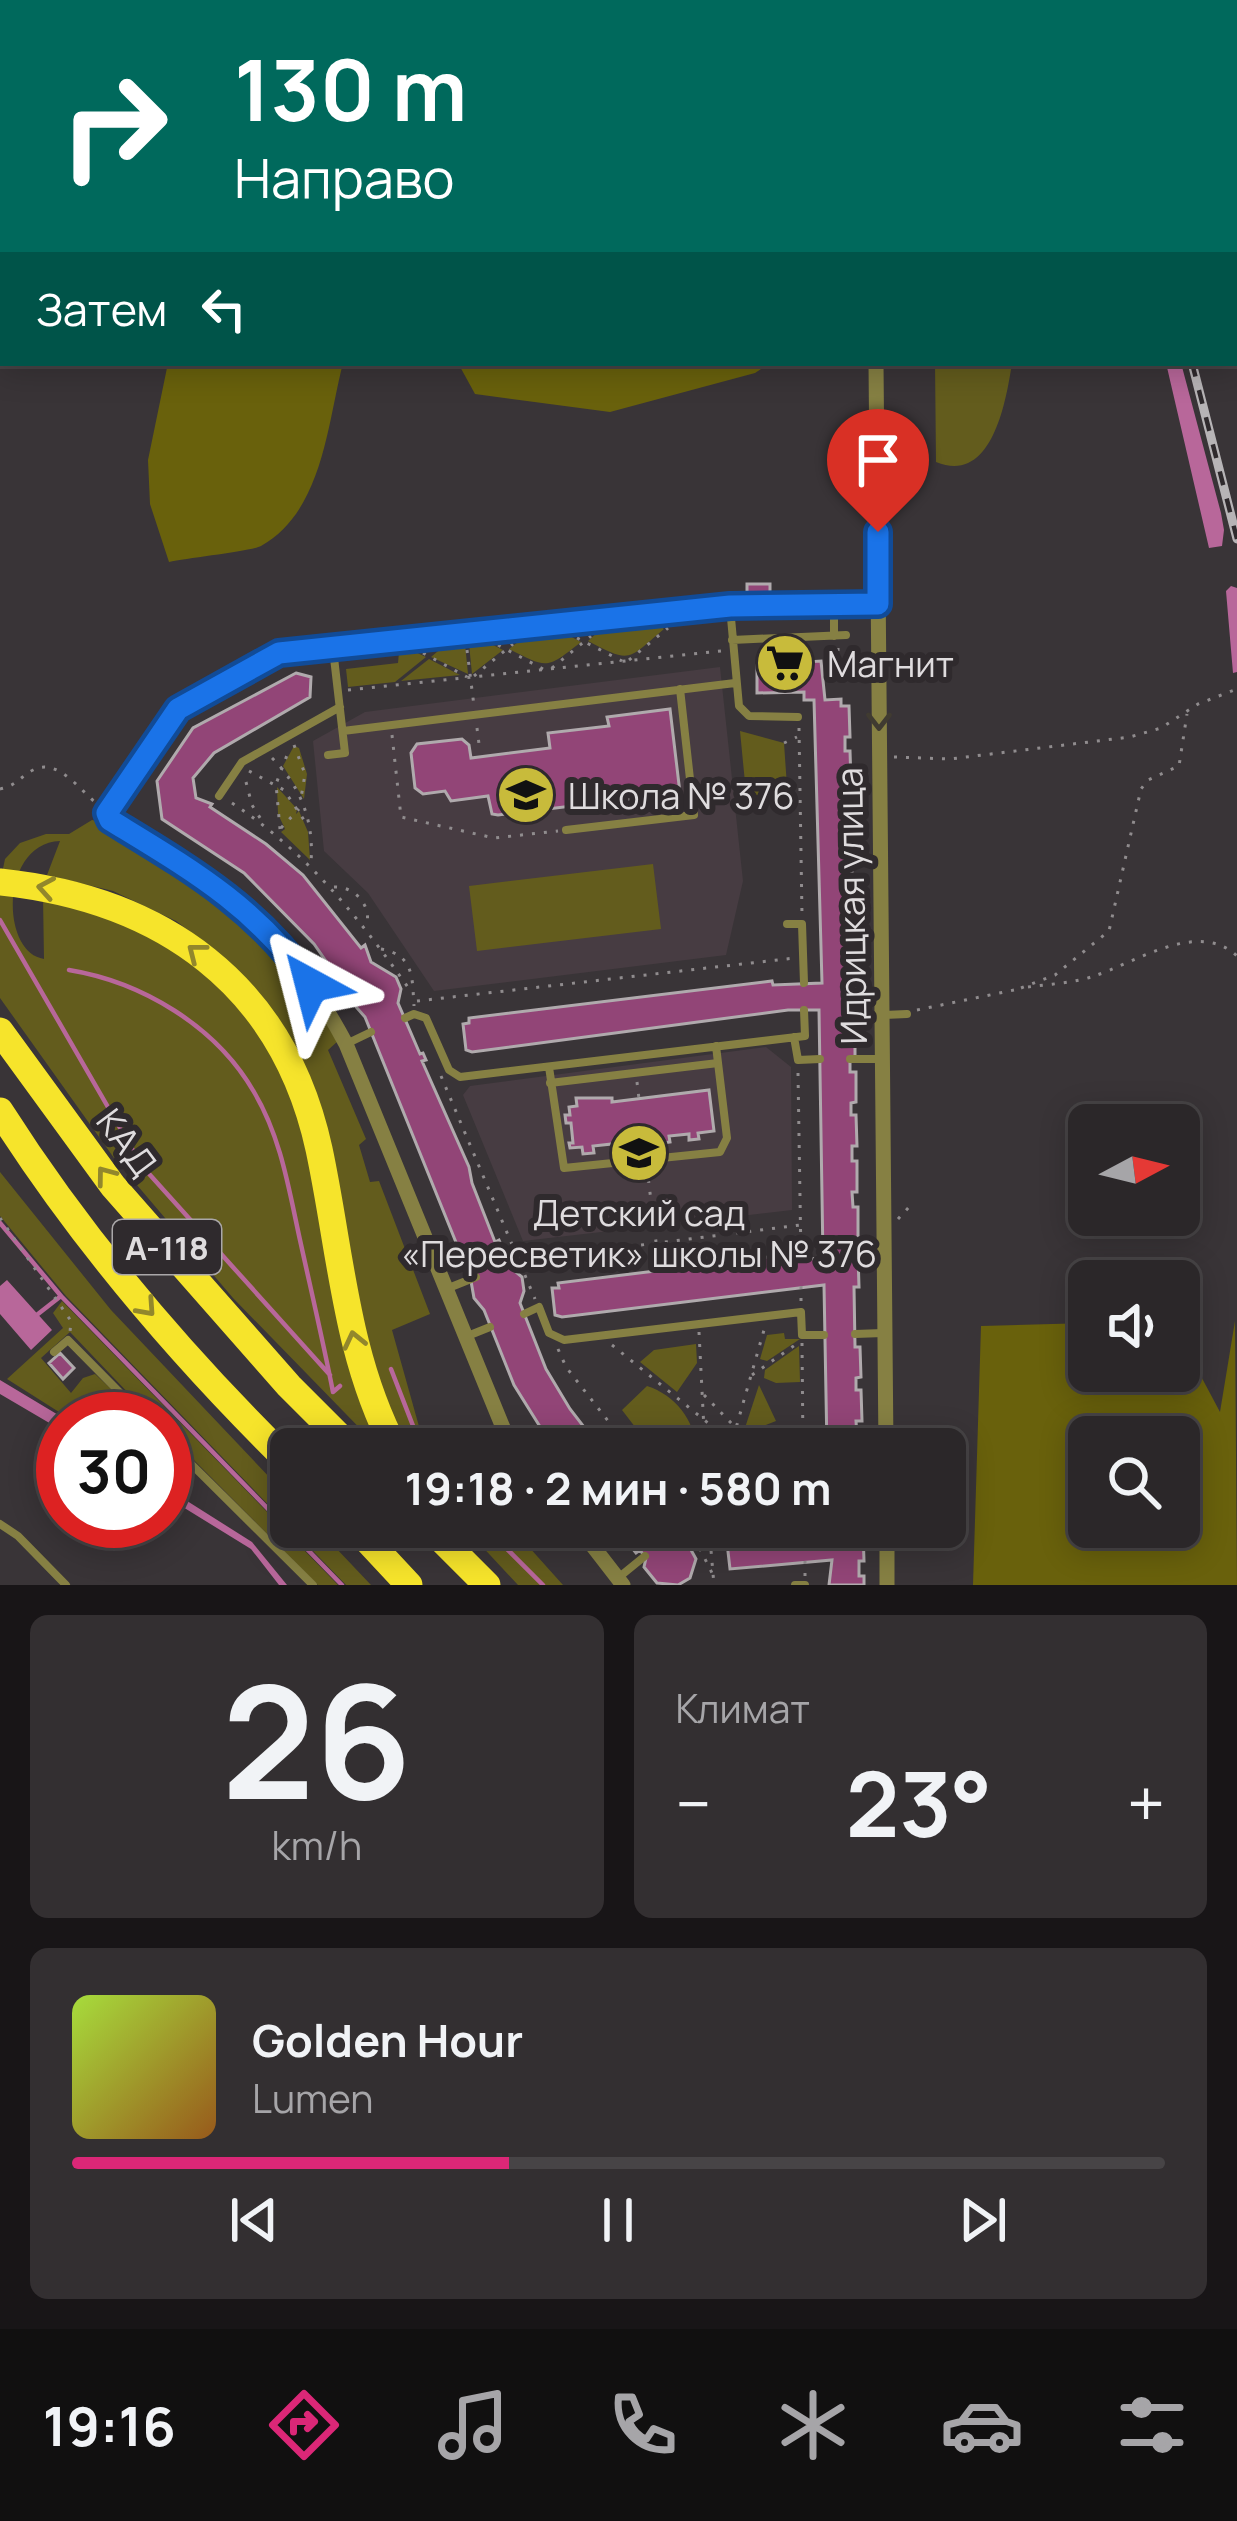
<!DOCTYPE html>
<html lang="ru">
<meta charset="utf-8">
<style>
body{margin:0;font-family:Manrope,sans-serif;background:#332f31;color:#f1f3f6;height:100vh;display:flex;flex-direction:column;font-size:45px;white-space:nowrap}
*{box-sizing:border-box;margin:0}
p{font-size:39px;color:#a6a5a8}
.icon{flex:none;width:66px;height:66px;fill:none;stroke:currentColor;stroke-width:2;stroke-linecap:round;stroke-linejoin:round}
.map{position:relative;height:1585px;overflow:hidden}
.panel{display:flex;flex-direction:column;gap:30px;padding:30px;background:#181517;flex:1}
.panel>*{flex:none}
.hud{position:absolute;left:0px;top:0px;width:1239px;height:366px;box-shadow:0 6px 30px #0003,0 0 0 3px #474446;background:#00695c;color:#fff;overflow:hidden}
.needle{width:78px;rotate:83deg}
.tools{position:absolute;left:1068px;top:1104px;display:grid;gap:24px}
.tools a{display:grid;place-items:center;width:132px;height:132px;border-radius:18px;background:#2b2729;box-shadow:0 6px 30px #0003,0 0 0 3px #474446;font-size:60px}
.speed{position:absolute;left:36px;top:1392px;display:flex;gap:24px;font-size:60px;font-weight:700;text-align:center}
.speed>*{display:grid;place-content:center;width:156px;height:156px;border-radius:50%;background:#2b2729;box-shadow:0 6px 30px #0003,0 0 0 3px #474446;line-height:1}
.speed .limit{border:18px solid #d22;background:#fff;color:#111}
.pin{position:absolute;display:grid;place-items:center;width:102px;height:102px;color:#fff;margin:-123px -51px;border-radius:50% 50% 50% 0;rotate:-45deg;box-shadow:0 0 12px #0007}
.pin .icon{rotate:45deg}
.me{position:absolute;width:132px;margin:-66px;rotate:322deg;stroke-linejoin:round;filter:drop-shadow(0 0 9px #0008)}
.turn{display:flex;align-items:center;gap:42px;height:252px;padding:0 36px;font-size:54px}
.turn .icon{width:156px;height:156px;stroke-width:2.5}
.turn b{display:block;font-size:84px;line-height:102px}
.then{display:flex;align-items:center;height:114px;padding:0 36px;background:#0003;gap:24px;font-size:45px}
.big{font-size:90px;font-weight:700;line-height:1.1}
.panel .card{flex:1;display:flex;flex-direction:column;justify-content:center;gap:18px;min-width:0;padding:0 42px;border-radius:18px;background:#332f31}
.panel .dial{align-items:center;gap:0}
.dial b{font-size:156px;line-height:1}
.song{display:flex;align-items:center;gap:36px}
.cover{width:144px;height:144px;border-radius:18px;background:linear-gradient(135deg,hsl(80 70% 55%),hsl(30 70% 35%))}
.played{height:12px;border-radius:6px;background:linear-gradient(90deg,#db2777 40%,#474446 40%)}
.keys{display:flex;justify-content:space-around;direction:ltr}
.heat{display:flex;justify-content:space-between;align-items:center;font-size:66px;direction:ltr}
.panel .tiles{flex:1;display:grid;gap:30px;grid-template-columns:1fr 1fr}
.card:last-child{grid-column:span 2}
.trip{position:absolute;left:270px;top:1428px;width:696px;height:120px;border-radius:18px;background:#2b2729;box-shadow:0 6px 30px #0003,0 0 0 3px #474446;font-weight:700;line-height:120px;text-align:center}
.menu{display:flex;height:192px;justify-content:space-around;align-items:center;background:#111010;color:#a6a5a8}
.menu .icon{width:84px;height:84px}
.menu .on{color:#db2777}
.menu b{font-size:54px;color:#f1f3f6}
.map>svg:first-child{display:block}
.built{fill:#473c42}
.green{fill:#635c1d}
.forest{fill:#69610c;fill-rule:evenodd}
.water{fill:#b8679a}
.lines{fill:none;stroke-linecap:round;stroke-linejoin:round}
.stream{stroke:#b8679a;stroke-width:4.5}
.building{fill:#924577;stroke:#b0aaad;stroke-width:3}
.path{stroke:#908c8e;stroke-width:3;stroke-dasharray:3 9;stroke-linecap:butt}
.lane{stroke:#868043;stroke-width:8}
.street{stroke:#868043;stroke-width:15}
.highway{stroke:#f6e42b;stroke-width:27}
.rail-casing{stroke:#b7b4b6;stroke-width:9}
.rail{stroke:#2f2a2d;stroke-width:4.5;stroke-dasharray:14;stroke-linecap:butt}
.oneway{stroke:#403b31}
.oneway2{stroke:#92872c}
.route-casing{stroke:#114b97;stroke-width:30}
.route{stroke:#1a73e8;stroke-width:21}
.labels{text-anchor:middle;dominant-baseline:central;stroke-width:12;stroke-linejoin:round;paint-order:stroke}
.shield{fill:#2f2a2d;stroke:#aaa7a9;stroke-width:3}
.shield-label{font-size:33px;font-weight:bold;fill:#dfdcde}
.poi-label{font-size:36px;fill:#dfdcde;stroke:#2f2a2d;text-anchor:start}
.street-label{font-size:36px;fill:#dfdcde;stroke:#2f2a2d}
</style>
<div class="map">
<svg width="1237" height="1585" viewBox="0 0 1237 1585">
<rect width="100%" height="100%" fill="#393437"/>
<path class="built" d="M445 0H727L726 3Z
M720 667 743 881 726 955 434 991 368 893 324 851 313 741 365 712Z
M766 1047 791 1067 792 1210 523 1241 463 1095 470 1086Z"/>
<path class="green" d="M935 363H1012C1006 402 992 485 936 462Z
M657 624 664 629C627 660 632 664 588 641L600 630Z
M566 634 581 642C547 669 548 669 509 649L523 638Z
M487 642 503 650 472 674 469 644Z
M465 644 468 674 431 657 444 646Z
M411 650 426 657 395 682 348 687 346 669 398 663 399 652Z
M429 659 460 675 401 681Z
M740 731 784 743 788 801 746 793Z
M294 746 299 748 307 774 304 799 283 766Z
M277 787 297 809 296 814 299 811 308 832 310 860 281 832 285 829 278 814Z
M92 820 107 823 226 900 292 968 338 1041 328 1050 366 1139 359 1145 370 1182 379 1181 430 1314 392 1330 420 1430 441 1449H404L377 1388 323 1116 303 1061 281 1024 216 951 176 921 113 891 47 875 60 841C0 843 0 953 44 959L43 897 95 906 202 965 285 1066 380 1449 233 1298 114 1158 0 998V883L5 859 20 843 46 834H69Z
M653 864 661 929 477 951 469 886Z
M0 1172 111 1310 291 1500V1527H316L371 1585H346L66 1296 0 1216Z
M62 1301 338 1585H318L165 1431V1419H153L70 1332 41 1358 71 1393 83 1378 95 1374 143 1419H70L7 1379 63 1328 53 1313Z
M784 1333 785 1339H800L767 1361 760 1359 767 1335Z
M696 1344 697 1363 677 1392 640 1362 654 1350Z
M799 1346 800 1382 776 1383 764 1378 765 1370Z
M759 1385 776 1421 743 1434Z
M647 1386C675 1395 695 1420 696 1449H652L622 1410Z
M464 1527H511L563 1585H518Z"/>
<path class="forest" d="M0 0H214L3 3V50Z
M168 363H343C327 425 323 511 261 546 252 551 187 558 169 562L150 504 148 460Z
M458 363H770L755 373 610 412 475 394Z
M1235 1321 1237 1585H973L981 1326 1089 1323V1371H1179V1335L1220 1412ZM1179 1437V1527H1089V1437Z"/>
<path class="water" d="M1166 363H1181L1221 513 1224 530 1222 546 1209 548Z
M1231 586 1237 588V672L1233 673 1226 591Z
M7 1280 52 1330 31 1350 0 1314V1286Z
M0 1380 65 1419 63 1431 0 1394Z
M165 1487 252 1542 287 1585H279L251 1549 165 1496Z"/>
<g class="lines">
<path class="stream" d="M0 920 142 1166 330 1375
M69 970C142 982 216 1026 254 1092 281 1137 289 1190 300 1240 311 1290 323 1341 333 1392L340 1386
M0 1223 61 1296 342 1585
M38 1314 61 1296
M391 1369 422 1449
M485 1527 543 1585"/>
</g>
<path class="building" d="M747 584H770V594H747Z
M821 661 825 700 841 699V706H849L850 737H845V751H850L851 782H845L846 794H851V825H846V840H851L852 871H847V886H852L848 932H853V963H848L849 980H854V1011H849L850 1027H855V1058H850V1072H856V1102L851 1103V1115H856L857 1146H852V1161H857V1192H852L853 1207H858V1238H853V1255H858L859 1287H854L855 1347H860L861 1377 856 1378V1390H861L862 1421H856L857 1436H862V1449H827L824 1285 562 1317 555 1315 552 1288H559L558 1283 777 1256 778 1261 823 1258 819 1010H788L472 1052 466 1050 463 1024 469 1023V1018L772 981 773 985 822 983 814 700H804V692L757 693V665Z
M296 673 311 677 310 697 214 753 193 778 196 798 212 804 210 807 266 844 303 875 361 948 365 945 371 962 396 977 401 989 398 1003 420 1054 423 1053 426 1060 422 1061 469 1167 472 1183 495 1242 499 1240 502 1247 498 1249 504 1262 522 1277 524 1291 520 1303 546 1369 570 1409 601 1449H554L514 1385 484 1310 474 1298 471 1281 476 1277 473 1270 468 1272 365 1017 350 1000 348 992 352 989 346 981 342 984 314 944 244 873 162 819 157 781 193 728Z
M670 709 680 793 498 815 492 814 488 796 451 801 445 791 423 794 415 788 411 753 417 744 462 739 469 745 471 758 550 748 548 733 609 726 607 717Z
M709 1090 714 1131 698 1133 699 1139 689 1140V1134L669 1136 670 1142 656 1144V1138L648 1137 626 1139 627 1148 613 1150 612 1144 593 1146 594 1153 583 1154 582 1147 570 1148 569 1143H573L571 1123H566L565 1115H570L569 1107 577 1106 576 1098H612V1102Z
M60 1353 74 1368 63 1379 49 1363Z
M615 1527H662L667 1533 685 1539 696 1559 690 1578 678 1585 657 1583 644 1567 646 1558 640 1550 636 1553Z
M831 1527 863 1531 864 1561H859V1576H864V1585H829L832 1560 730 1569 727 1543 733 1542 732 1537 782 1531 783 1536 831 1533Z"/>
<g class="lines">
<path class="path" d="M842 494 848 475 863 454
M577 638 622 661
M498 645 543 669
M838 648V664L866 663
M467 650 474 706
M423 653 467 677
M629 660 668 628
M552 668 591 636
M474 676 513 644
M348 690 721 651
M477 728 479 744
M799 728 802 916
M392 735 401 817 494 838 558 831
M784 743 797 737
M294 745 305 774 301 798
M894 757 950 759 1130 737 1161 728 1198 704 1237 689
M272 758C301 787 314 821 311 862
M249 771 284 790 306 823
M246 782 252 805 262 821
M0 789C16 786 20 777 33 770 57 757 80 790 97 804
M232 803C308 853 360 919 412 993
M281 828 299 809
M280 829 276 784 289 750
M334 887C355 886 373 907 366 926
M381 949C415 955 412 979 414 1006
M1028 987C1050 984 1074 983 1094 976 1135 963 1198 919 1237 956
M1021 988 1055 975 1109 931 1141 789 1148 780 1179 766 1187 714
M417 1001 795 958
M917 1010 1019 989
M798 1073 801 1259
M441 1076 535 1299
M637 1082 639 1099
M647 1168 656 1242
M0 1218 71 1321 70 1332
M898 1219 909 1207
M522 1260 800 1225
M801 1286V1302
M699 1332 705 1449
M802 1343 803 1449
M612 1345 740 1449
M558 1349 566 1367 630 1449
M752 1375 798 1343
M704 1395 735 1427
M730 1449 764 1330
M689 1527 712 1573
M709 1527 714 1585
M804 1527V1534
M805 1561V1577"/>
<path class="lane" d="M701 0 702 3
M834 606V636
M730 607 739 706 749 716 798 717
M732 640 846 635
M343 731 735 683
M328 755 345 753 333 649
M219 796 242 762 340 707
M566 830 694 815 680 689
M787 924H802L804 983
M327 1005 351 988
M884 1015 907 1014
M405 1018 414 1014 426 1018 449 1070 460 1077 805 1036 804 1010
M794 1037 798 1060 820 1059
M346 1044 371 1032
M850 1059H881
M549 1067 564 1168 720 1152 727 1138 716 1046
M550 1083 718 1063
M446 1289 476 1277
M524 1314 539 1307 549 1333 564 1340 801 1312 802 1335H824
M855 1334 883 1333
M465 1337 490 1327
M54 1352 68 1340 146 1419
M165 1438 313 1585
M0 1524 18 1536 66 1585
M618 1578 645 1556
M795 1585H805"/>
<path class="street" d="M873 0V3
M876 363 886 1449
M516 1449 506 1435 346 1044C282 924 222 887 110 820L107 813 178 709 279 653 730 606 878 604
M578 1527 623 1585
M887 1527V1585"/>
<path class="highway" d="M0 882C162 899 283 984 319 1149 341 1252 345 1354 395 1449
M0 1031 113 1186 289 1386 352 1449
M0 1111C82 1240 182 1357 291 1464
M355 1527 409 1585
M429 1527 487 1585"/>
<g class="rail-casing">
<path id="rail" d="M1102 0 1103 3
M1192 363 1237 539"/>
</g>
<use href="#rail" class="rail"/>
</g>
<defs><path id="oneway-chevron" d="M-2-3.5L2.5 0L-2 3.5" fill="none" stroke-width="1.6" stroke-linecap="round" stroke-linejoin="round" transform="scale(3)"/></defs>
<use class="oneway" href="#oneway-chevron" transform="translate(879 721) rotate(90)"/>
<g class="oneway2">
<use href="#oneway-chevron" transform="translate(46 888) rotate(-170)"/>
<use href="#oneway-chevron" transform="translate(196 952) rotate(-142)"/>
<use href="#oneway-chevron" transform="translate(105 1175) rotate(-127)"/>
<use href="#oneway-chevron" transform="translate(147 1308) rotate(48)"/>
<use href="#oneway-chevron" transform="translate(354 1340) rotate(-103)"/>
</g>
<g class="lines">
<g class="route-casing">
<path id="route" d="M311 985C256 906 190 869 110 820L107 813 178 709 279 653 730 606 878 604V532"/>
</g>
<use href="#route" class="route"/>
</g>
<defs>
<g id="supermarket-disc" transform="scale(3)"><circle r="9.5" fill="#c8bb3b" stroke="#2f2a2d"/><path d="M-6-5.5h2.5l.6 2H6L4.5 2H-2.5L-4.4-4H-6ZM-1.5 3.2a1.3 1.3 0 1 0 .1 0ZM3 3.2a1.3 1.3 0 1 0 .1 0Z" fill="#111"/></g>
<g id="school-disc" transform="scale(3)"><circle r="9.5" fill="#c8bb3b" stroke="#2f2a2d"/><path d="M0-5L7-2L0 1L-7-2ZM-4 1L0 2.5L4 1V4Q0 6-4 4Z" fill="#111"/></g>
</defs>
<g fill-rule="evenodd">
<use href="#supermarket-disc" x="785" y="663"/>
<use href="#school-disc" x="526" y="795"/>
<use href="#school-disc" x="639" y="1153"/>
</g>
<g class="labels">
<rect class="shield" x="113" y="1220" width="108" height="54" rx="9"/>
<g class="shield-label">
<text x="167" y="1247">А-118</text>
</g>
<g class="poi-label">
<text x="827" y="663">Магнит</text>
<text x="568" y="795">Школа № 376</text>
<text x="639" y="1212" text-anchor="middle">Детский сад<tspan x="639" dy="41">«Пересветик» школы № 376</tspan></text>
</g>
<g class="street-label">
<text transform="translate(851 906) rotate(-91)">Идрицкая улица</text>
<text transform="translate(127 1142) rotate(53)">КАД</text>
</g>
</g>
</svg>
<div class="tools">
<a><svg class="needle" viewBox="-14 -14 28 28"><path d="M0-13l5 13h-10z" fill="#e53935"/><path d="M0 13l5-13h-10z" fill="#a6a5a8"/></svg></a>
<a><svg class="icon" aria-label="sound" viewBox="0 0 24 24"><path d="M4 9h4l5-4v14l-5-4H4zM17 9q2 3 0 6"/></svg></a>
<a><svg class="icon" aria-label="search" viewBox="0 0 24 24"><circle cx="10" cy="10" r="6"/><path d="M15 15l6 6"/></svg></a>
</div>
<div class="speed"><div class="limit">30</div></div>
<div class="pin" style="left:878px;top:532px;background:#d93025"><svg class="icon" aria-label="arrive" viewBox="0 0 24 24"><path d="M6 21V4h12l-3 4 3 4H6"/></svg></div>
<svg class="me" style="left:311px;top:985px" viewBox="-20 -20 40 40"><path d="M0-17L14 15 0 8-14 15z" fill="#1a73e8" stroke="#fff" stroke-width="4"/></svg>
<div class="trip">19:18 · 2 мин · 580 m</div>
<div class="hud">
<div class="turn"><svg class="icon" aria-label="right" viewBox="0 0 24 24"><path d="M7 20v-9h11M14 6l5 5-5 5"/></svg><div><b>130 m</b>Направо</div></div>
<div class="then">Затем<svg class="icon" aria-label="left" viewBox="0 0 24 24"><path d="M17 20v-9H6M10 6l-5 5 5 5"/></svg></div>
</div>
</div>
<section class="panel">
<div class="tiles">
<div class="card dial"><b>26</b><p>km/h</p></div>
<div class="card"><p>Климат</p>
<div class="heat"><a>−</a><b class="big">23°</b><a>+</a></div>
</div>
<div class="card">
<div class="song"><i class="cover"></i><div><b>Golden Hour</b><p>Lumen</p></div></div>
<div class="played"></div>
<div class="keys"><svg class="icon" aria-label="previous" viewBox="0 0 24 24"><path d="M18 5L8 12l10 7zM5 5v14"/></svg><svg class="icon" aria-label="pause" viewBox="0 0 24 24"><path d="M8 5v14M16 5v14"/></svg><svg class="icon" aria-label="next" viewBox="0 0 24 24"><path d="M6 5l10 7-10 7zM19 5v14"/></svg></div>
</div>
</div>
</section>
<nav class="menu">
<b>19:16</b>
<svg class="icon on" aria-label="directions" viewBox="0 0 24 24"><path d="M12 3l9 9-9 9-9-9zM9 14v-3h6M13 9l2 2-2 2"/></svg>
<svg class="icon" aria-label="music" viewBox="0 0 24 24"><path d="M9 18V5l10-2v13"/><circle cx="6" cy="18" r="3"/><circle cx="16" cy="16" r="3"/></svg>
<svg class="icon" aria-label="phone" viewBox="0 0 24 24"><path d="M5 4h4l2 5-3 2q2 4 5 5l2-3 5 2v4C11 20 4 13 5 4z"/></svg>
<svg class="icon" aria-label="climate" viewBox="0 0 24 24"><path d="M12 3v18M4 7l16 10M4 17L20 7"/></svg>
<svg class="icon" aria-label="car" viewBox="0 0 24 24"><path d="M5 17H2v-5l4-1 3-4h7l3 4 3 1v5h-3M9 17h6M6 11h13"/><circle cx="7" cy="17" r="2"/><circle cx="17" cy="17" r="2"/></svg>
<svg class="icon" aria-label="filters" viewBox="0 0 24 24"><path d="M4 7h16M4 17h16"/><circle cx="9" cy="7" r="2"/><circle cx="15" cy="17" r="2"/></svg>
</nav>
